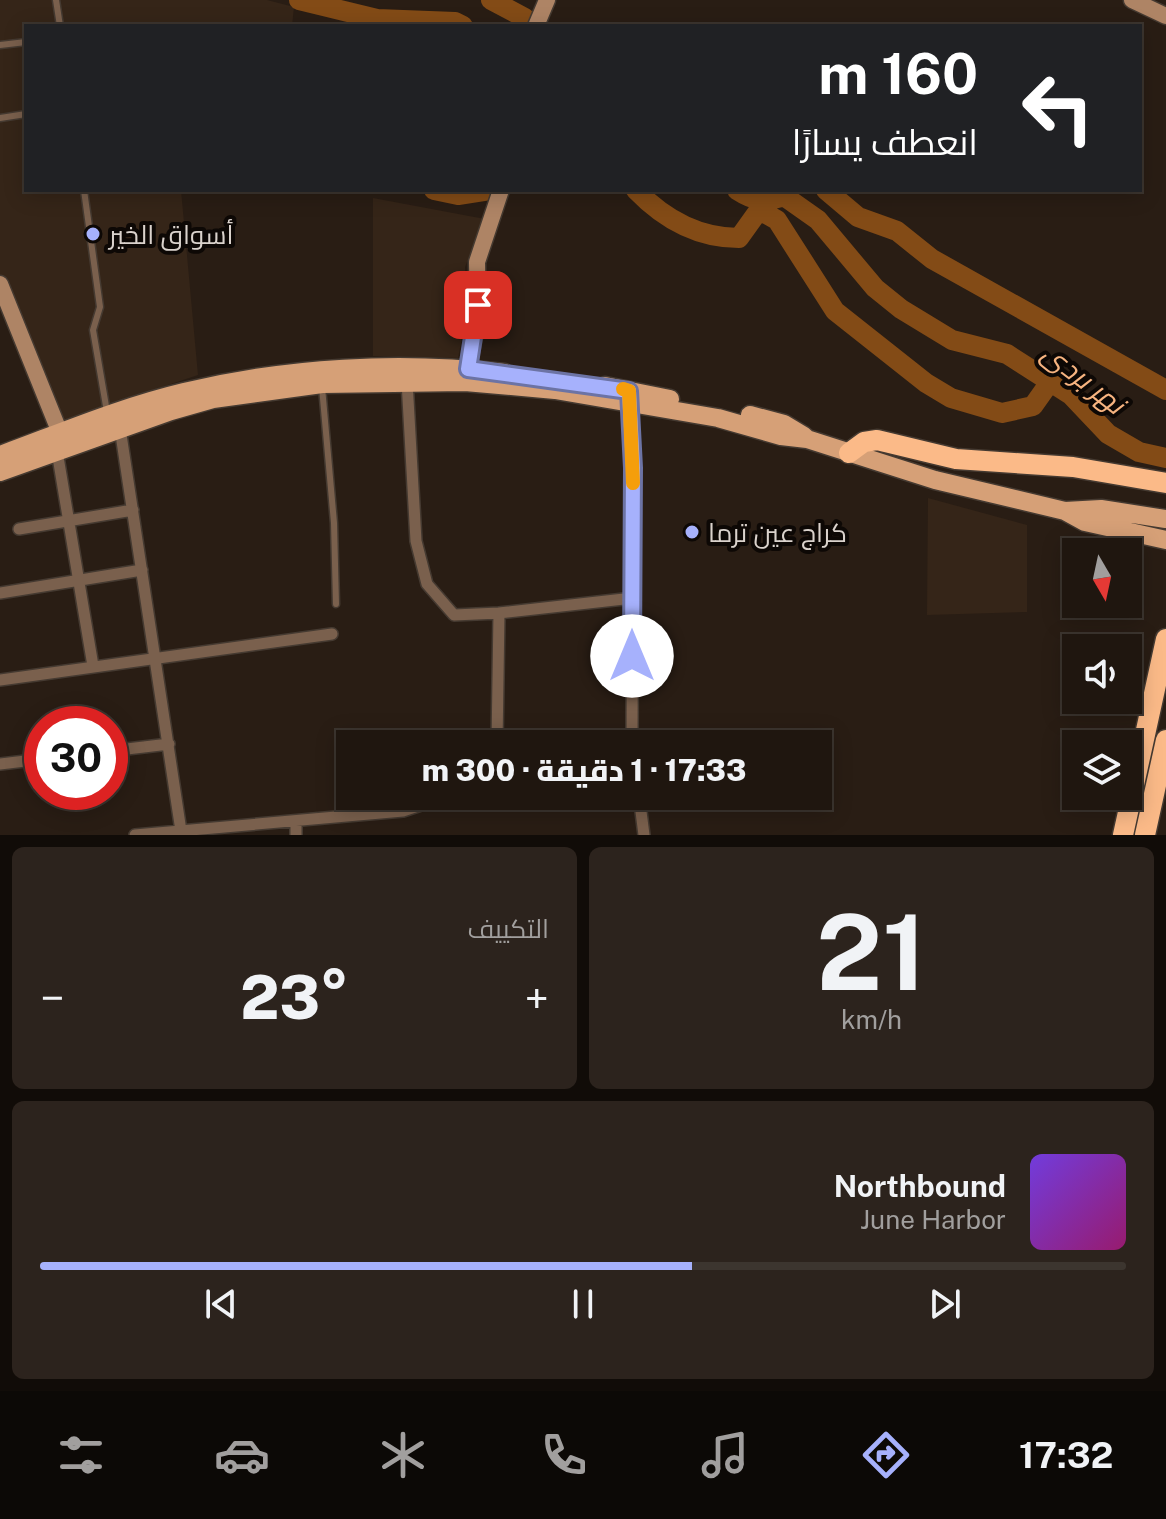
<!DOCTYPE html>
<html lang="ar">
<meta charset="utf-8">
<style>
body{margin:0;font-family:"Public Sans",Cairo,sans-serif;background:#2c231d;color:#f1f3f6;direction:rtl;height:100vh;display:flex;flex-direction:column;font-size:30px;white-space:nowrap}
*{box-sizing:border-box;margin:0}
p{font-size:26px;color:#a19f9e}
.icon{flex:none;width:44px;height:44px;fill:none;stroke:currentColor;stroke-width:2;stroke-linecap:round;stroke-linejoin:round}
.map{position:relative;height:835px;overflow:hidden;direction:ltr}
.details{display:flex;flex-direction:column;gap:12px;padding:12px;background:#110c08;flex:1}
.details>*{flex:none}
.guide{position:absolute;left:24px;top:24px;width:1118px;height:168px;border-radius:0px;box-shadow:0 4px 20px #0003,0 0 0 2px #3c352f;direction:rtl;background:#202124;color:#fff;overflow:hidden}
.needle{width:52px;rotate:171deg}
.fabs{position:absolute;left:1062px;top:538px;display:grid;gap:16px}
.fabs a{display:grid;place-items:center;width:80px;height:80px;border-radius:0px;background:#1f160f;box-shadow:0 4px 20px #0003,0 0 0 2px #3c352f;font-size:40px}
.speed{position:absolute;left:24px;top:706px;display:flex;gap:16px;font-size:40px;font-weight:700;text-align:center}
.speed>*{display:grid;place-content:center;width:104px;height:104px;border-radius:50%;background:#1f160f;box-shadow:0 4px 20px #0003,0 0 0 2px #3c352f;line-height:1}
.speed .limit{border:12px solid #d22;background:#fff;color:#111}
.pin{position:absolute;display:grid;place-items:center;width:68px;height:68px;color:#fff;margin:-34px;border-radius:16px;box-shadow:0 4px 12px #0006}
.me{position:absolute;width:88px;margin:-44px;rotate:0deg;stroke-linejoin:round;filter:drop-shadow(0 0 6px #0008)}
.turn{display:flex;align-items:center;gap:28px;height:168px;padding:0 32px;font-size:36px}
.turn .icon{width:104px;height:104px;stroke-width:2.5}
.turn b{display:block;font-size:56px;line-height:68px}
.big{font-size:60px;font-weight:800;line-height:1.1}
.details .card{flex:1;display:flex;flex-direction:column;justify-content:center;gap:12px;min-width:0;padding:0 28px;border-radius:12px;background:#2c231d}
.details .dial{align-items:center;gap:0}
.dial b{font-size:104px;line-height:1}
.song{display:flex;align-items:center;gap:24px}
.cover{width:96px;height:96px;border-radius:12px;background:linear-gradient(135deg,hsl(260 70% 55%),hsl(320 70% 35%))}
.played{height:8px;border-radius:4px;background:linear-gradient(90deg,#a6b1fc 60%,#3c352f 60%)}
.keys{display:flex;justify-content:space-around;direction:ltr}
.heat{display:flex;justify-content:space-between;align-items:center;font-size:44px;direction:ltr}
.details .tiles{flex:1;display:grid;gap:12px;grid-template-columns:1fr 1fr}
.card:last-child{grid-column:span 2}
.trip{position:absolute;left:336px;top:730px;width:496px;height:80px;border-radius:0px;background:#1f160f;box-shadow:0 4px 20px #0003,0 0 0 2px #3c352f;font-weight:800;line-height:80px;text-align:center;direction:rtl}
.dock{display:flex;height:128px;justify-content:space-around;align-items:center;background:#0c0906;color:#a19f9e}
.dock .icon{width:56px;height:56px}
.dock .selected{color:#a6b1fc}
.dock b{font-size:36px;color:#f1f3f6}
.map>svg:first-child{display:block}
.built{fill:#352518}
.lines{fill:none;stroke-linecap:round;stroke-linejoin:round}
.river{stroke:#834b16;stroke-width:20}
.lane-casing{stroke:#453a31;stroke-width:9}
.street-casing{stroke:#453a31;stroke-width:14}
.secondary-casing{stroke:#453a31;stroke-width:19}
.primary-casing{stroke:#453a31;stroke-width:21}
.highway-casing{stroke:#453a31;stroke-width:23}
.lane{stroke:#7a604d;stroke-width:6}
.street{stroke:#7a604d;stroke-width:11}
.secondary{stroke:#ae8465;stroke-width:16}
.primary{stroke:#d6a077;stroke-width:18}
.highway{stroke:#fbba88;stroke-width:20}
.route-casing{stroke:#6c73a4;stroke-width:20}
.route{stroke:#a6b1fc;stroke-width:14}
.slow{stroke:#f59e0b;stroke-width:14}
.poi-dot{fill:#a6b1fc;stroke:#0d0805;stroke-width:3}
.labels{text-anchor:middle;dominant-baseline:central;stroke-width:8;stroke-linejoin:round;paint-order:stroke}
.poi-label{font-size:26px;fill:#dad2cc;stroke:#0d0805;text-anchor:start}
.water-label{font-size:28px;font-style:italic;fill:#f7b480;stroke:#0d0805}
</style>
<div class="map">
<svg width="1166" height="835" viewBox="0 0 1166 835">
<rect width="100%" height="100%" fill="#291d14"/>
<path class="built" d="M0 0H267L294 7 292 26H26V190H181L198 375 58 422 0 276Z
M373 198 485 219 465 267 466 318 458 358 373 356Z
M928 498 1027 525V612L927 615Z"/>
<g class="lines">
<path class="river" d="M299 0 377 19 455 22 463 26
M491 0 525 18
M434 190 458 195 490 190
M636 190C664 219 698 238 739 238L759 210 777 220 835 311 926 383 951 398 1002 413 1033 406 1050 382
M737 190C754 201 766 203 784 196L818 220 875 288 901 309 952 340 1007 354 1071 395 1108 434 1139 452 1166 458
M826 190 858 217 897 231 932 259 1166 390"/>
<g class="lane-casing">
<path id="lane" d="M56 0 60 26
M0 45 26 42
M0 118 26 114
M84 190 100 307 93 330 107 412
M322 387 334 523 336 604"/>
</g>
<g class="street-casing">
<path id="street" d="M407 381 416 541 427 584 454 615 499 613
M629 397 633 468 632 744
M120 428 181 831
M57 451 93 666
M19 529 133 510
M0 593 142 570
M0 680 332 634
M497 744 499 613 633 598
M110 751 169 744
M0 764 42 759
M639 796 644 835
M296 821V835
M135 835 403 811 448 796"/>
</g>
<g class="secondary-casing">
<path id="secondary" d="M1132 0 1166 16
M536 26 547 0
M0 284 60 433
M465 380 478 318 477 262 501 190"/>
</g>
<g class="primary-casing">
<path id="primary" d="M605 386 670 399
M750 415 784 424 804 436
M0 455C60 433 121 407 184 392 288 367 399 361 504 373
M0 472 171 411 213 399 322 384 465 382 555 390 718 418 781 436 807 439 935 480 1065 511 1085 522 1166 540
M1065 511 1101 509 1166 519"/>
</g>
<g class="highway-casing">
<path id="highway" d="M849 453 864 442 877 440 956 459 1073 467 1166 483
M1123 835 1166 639
M1145 835 1166 740"/>
</g>
<use href="#lane" class="lane"/>
<use href="#street" class="street"/>
<use href="#secondary" class="secondary"/>
<use href="#primary" class="primary"/>
<use href="#highway" class="highway"/>
</g>
<g class="lines">
<g class="route-casing">
<path id="route" d="M478 305 468 369 629 391 633 468 632 656"/>
</g>
<use href="#route" class="route"/>
<path class="slow" d="M623 389 629 391 633 483"/>
</g>
<g class="poi-dot">
<circle cx="93" cy="234" r="8"/>
<circle cx="692" cy="532" r="8"/>
</g>
<g class="labels">
<g class="poi-label">
<text x="109" y="234">أسواق الخير</text>
<text x="708" y="532">كراج عين ترما</text>
</g>
<g class="water-label">
<text transform="translate(1084 378) rotate(38)">نهر بردى</text>
</g>
</g>
</svg>
<div class="fabs">
<a><svg class="needle" viewBox="-14 -14 28 28"><path d="M0-13l5 13h-10z" fill="#e53935"/><path d="M0 13l5-13h-10z" fill="#a19f9e"/></svg></a>
<a><svg class="icon" aria-label="sound" viewBox="0 0 24 24"><path d="M4 9h4l5-4v14l-5-4H4zM17 9q2 3 0 6"/></svg></a>
<a><svg class="icon" aria-label="layers" viewBox="0 0 24 24"><path d="M12 4l9 5-9 5-9-5zM3 14l9 5 9-5"/></svg></a>
</div>
<div class="speed"><div class="limit">30</div></div>
<div class="pin" style="left:478px;top:305px;background:#d93025"><svg class="icon" aria-label="arrive" viewBox="0 0 24 24"><path d="M6 21V4h12l-3 4 3 4H6"/></svg></div>
<svg class="me" style="left:632px;top:656px" viewBox="-20 -20 40 40"><circle r="19" fill="#fff"/><path d="M0-13L10 11 0 6-10 11z" fill="#a6b1fc"/></svg>
<div class="trip">17:33 · 1 دقيقة · 300 m</div>
<div class="guide">
<div class="turn"><svg class="icon" aria-label="left" viewBox="0 0 24 24"><path d="M17 20v-9H6M10 6l-5 5 5 5"/></svg><div><b>160 m</b>انعطف يسارًا</div></div>
</div>
</div>
<section class="details">
<div class="tiles">
<div class="card dial"><b>21</b><p>km/h</p></div>
<div class="card"><p>التكييف</p>
<div class="heat"><a>−</a><b class="big">23°</b><a>+</a></div>
</div>
<div class="card">
<div class="song"><i class="cover"></i><div><b>Northbound</b><p>June Harbor</p></div></div>
<div class="played"></div>
<div class="keys"><svg class="icon" aria-label="previous" viewBox="0 0 24 24"><path d="M18 5L8 12l10 7zM5 5v14"/></svg><svg class="icon" aria-label="pause" viewBox="0 0 24 24"><path d="M8 5v14M16 5v14"/></svg><svg class="icon" aria-label="next" viewBox="0 0 24 24"><path d="M6 5l10 7-10 7zM19 5v14"/></svg></div>
</div>
</div>
</section>
<nav class="dock">
<b>17:32</b>
<svg class="icon selected" aria-label="directions" viewBox="0 0 24 24"><path d="M12 3l9 9-9 9-9-9zM9 14v-3h6M13 9l2 2-2 2"/></svg>
<svg class="icon" aria-label="music" viewBox="0 0 24 24"><path d="M9 18V5l10-2v13"/><circle cx="6" cy="18" r="3"/><circle cx="16" cy="16" r="3"/></svg>
<svg class="icon" aria-label="phone" viewBox="0 0 24 24"><path d="M5 4h4l2 5-3 2q2 4 5 5l2-3 5 2v4C11 20 4 13 5 4z"/></svg>
<svg class="icon" aria-label="climate" viewBox="0 0 24 24"><path d="M12 3v18M4 7l16 10M4 17L20 7"/></svg>
<svg class="icon" aria-label="car" viewBox="0 0 24 24"><path d="M5 17H2v-5l4-1 3-4h7l3 4 3 1v5h-3M9 17h6M6 11h13"/><circle cx="7" cy="17" r="2"/><circle cx="17" cy="17" r="2"/></svg>
<svg class="icon" aria-label="filters" viewBox="0 0 24 24"><path d="M4 7h16M4 17h16"/><circle cx="9" cy="7" r="2"/><circle cx="15" cy="17" r="2"/></svg>
</nav>
